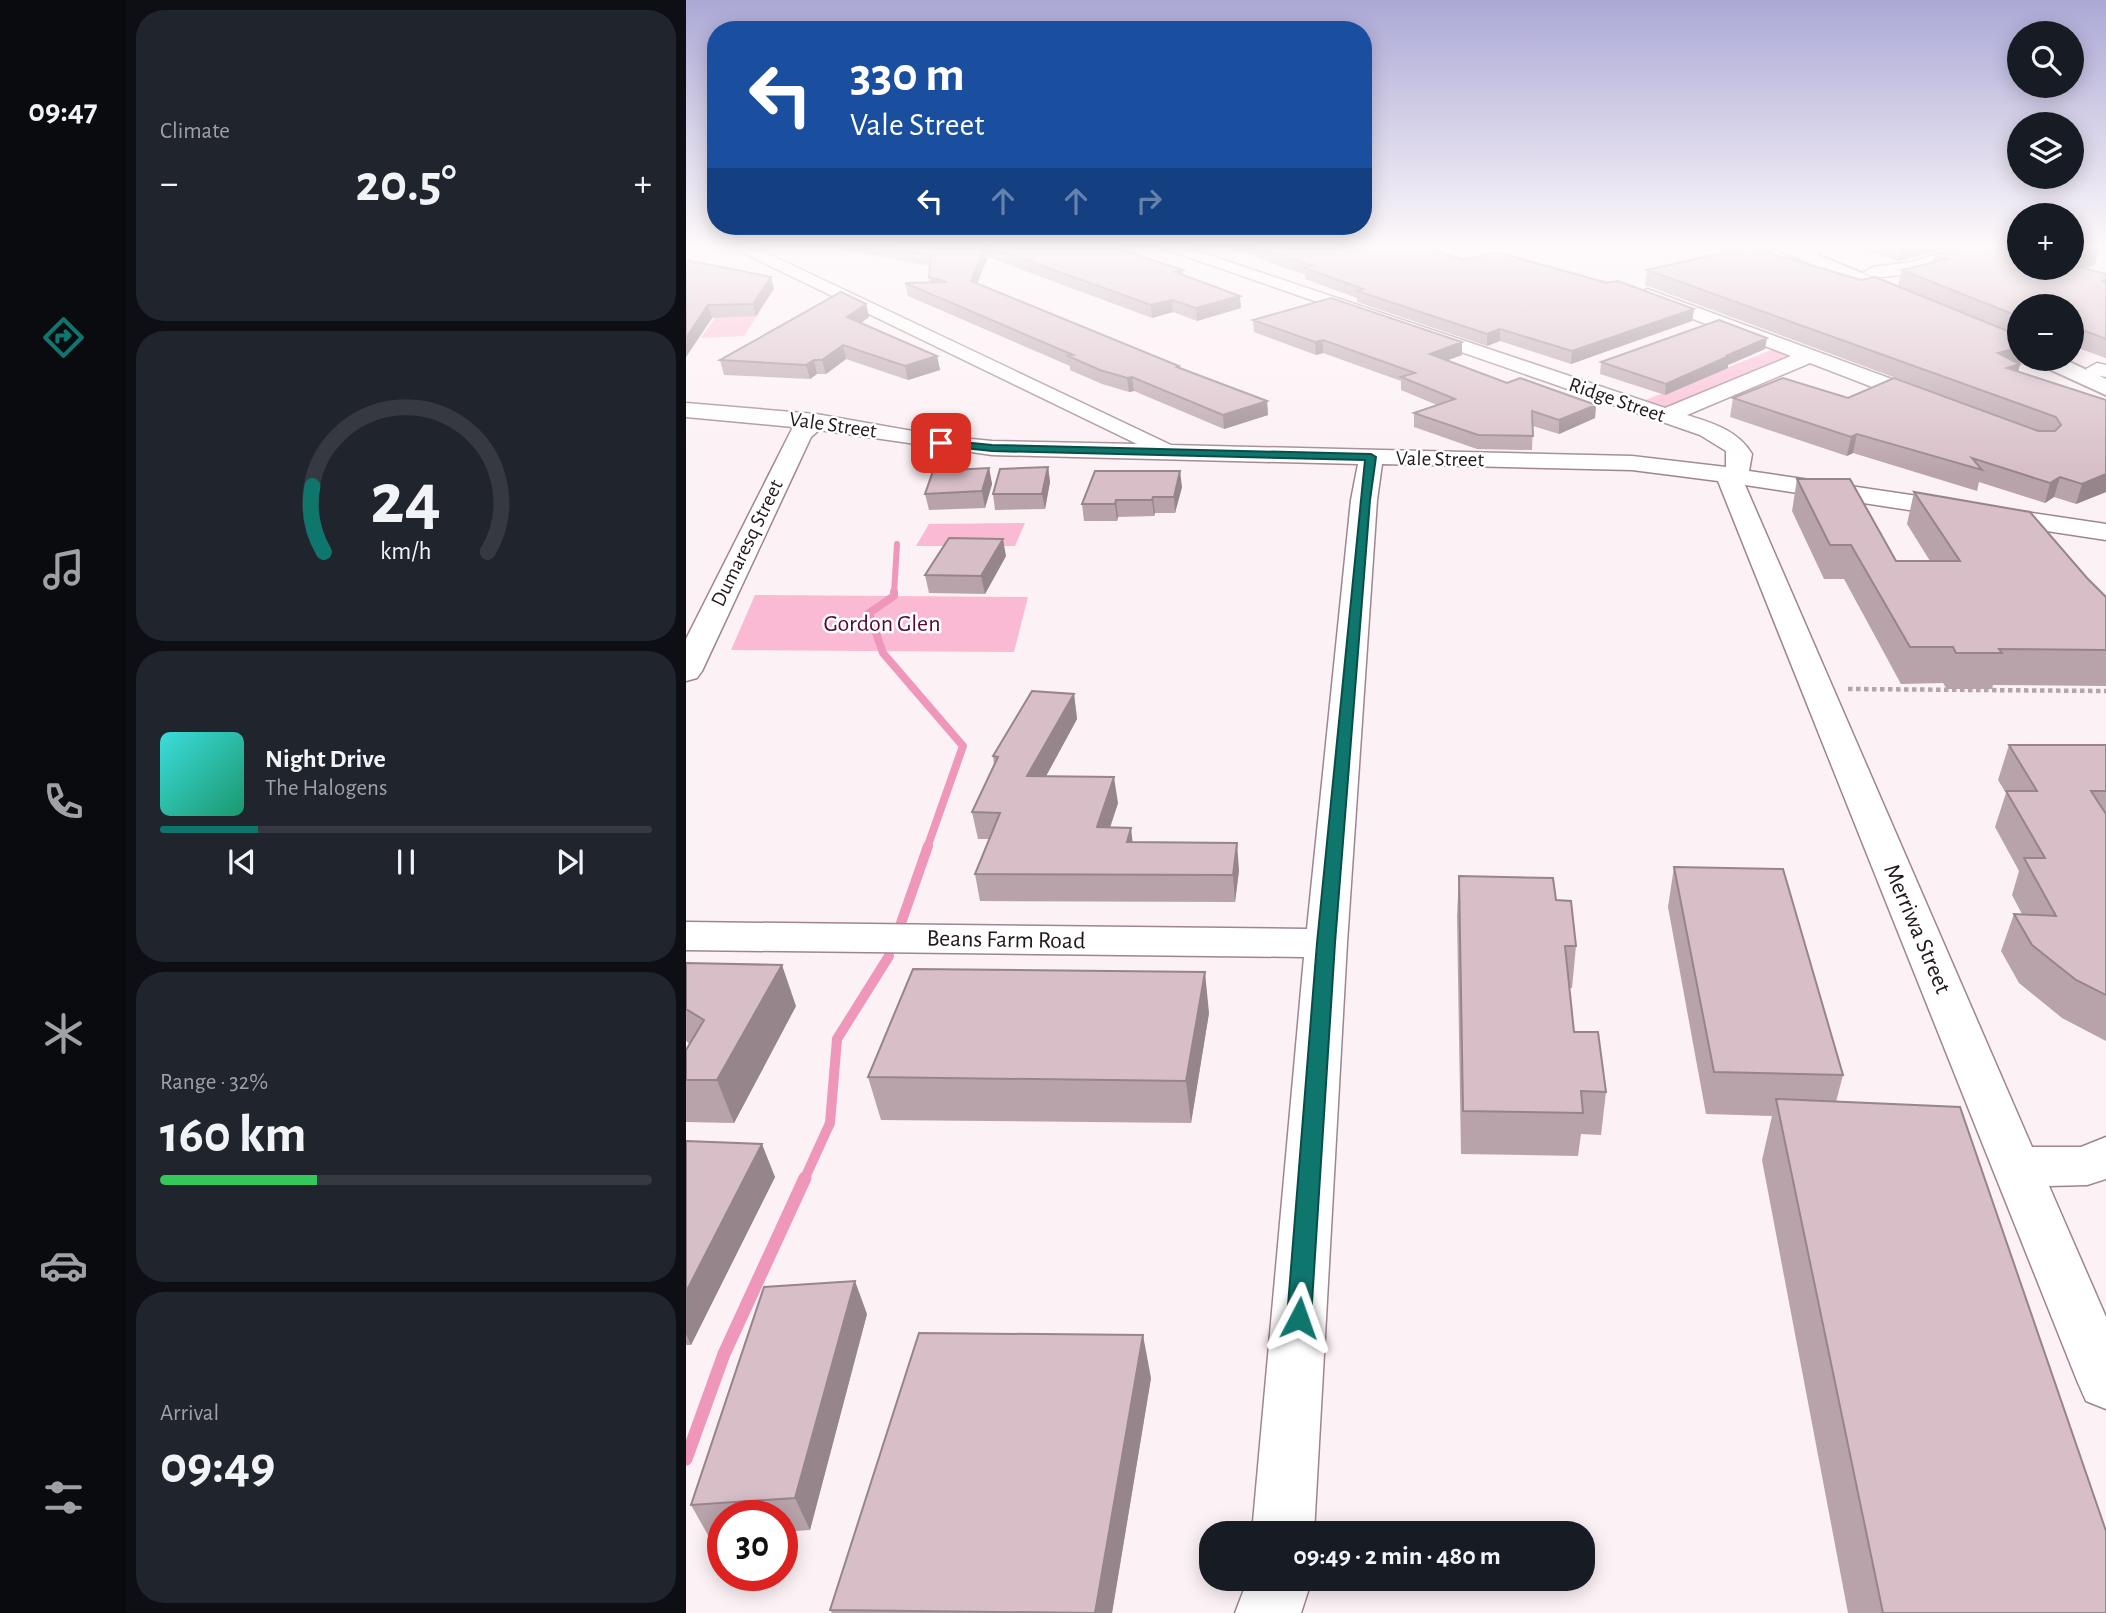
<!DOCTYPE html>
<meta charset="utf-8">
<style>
body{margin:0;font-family:"Alegreya Sans",sans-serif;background:#20242c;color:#f1f3f6;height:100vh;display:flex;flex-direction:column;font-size:26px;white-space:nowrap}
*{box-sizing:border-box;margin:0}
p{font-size:23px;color:#9ea1a6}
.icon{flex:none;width:38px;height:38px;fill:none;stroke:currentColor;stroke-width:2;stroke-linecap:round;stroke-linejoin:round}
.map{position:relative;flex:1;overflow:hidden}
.side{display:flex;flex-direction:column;gap:10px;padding:10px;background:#0d0f14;width:560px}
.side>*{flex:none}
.hud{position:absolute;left:21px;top:21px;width:665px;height:214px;border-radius:28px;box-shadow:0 4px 18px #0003;background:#1a4fa0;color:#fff;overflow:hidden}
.buttons{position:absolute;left:1321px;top:21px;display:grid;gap:14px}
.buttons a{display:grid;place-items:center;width:77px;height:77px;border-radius:50%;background:#171b24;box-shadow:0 4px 18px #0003;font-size:35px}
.speed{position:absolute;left:21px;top:1500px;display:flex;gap:14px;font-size:35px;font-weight:700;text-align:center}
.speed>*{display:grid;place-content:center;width:91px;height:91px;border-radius:50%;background:#171b24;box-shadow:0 4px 18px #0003;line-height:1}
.speed .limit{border:10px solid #d22;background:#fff;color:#111}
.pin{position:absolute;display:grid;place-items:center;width:60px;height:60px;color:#fff;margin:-30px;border-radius:14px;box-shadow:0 4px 10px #0006}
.me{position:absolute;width:77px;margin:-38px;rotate:4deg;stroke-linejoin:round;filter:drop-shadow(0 0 5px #0008)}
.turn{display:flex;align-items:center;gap:24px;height:147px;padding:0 28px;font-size:32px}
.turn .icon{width:91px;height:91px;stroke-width:2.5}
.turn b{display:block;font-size:49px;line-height:60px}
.lanes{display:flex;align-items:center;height:66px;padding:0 28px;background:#0003;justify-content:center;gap:35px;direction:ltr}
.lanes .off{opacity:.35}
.big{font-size:52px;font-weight:700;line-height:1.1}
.side .tile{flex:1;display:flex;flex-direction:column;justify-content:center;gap:10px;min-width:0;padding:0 24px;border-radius:28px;background:#20242c}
.side .dial{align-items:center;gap:0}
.dial svg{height:182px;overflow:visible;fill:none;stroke:#363941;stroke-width:7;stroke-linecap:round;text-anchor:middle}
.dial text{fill:#f1f3f6;stroke:none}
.song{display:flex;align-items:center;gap:21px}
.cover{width:84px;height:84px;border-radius:10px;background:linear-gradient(135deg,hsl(180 70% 55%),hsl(160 70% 35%))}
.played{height:7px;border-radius:4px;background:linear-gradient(90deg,#0f766e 20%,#363941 20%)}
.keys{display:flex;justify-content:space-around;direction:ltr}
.heat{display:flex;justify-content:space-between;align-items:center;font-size:38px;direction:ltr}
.charge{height:10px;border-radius:5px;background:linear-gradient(90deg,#34c759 32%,#363941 0)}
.trip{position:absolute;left:513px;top:1521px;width:396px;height:70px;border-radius:28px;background:#171b24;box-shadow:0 4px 18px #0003;font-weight:700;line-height:70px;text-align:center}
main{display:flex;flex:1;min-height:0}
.tabs{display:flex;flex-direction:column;width:126px;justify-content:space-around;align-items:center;background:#090b0e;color:#9ea1a6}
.tabs .icon{width:49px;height:49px}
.tabs .active{color:#0f766e}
.tabs b{font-size:32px;color:#f1f3f6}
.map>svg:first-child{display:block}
.green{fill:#fbbad4}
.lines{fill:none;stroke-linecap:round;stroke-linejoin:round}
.stream-far3{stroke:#ef96bb;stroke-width:6}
.stream-far2{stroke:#ef96bb;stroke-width:8}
.stream-far1{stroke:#ef96bb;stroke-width:10}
.stream{stroke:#ef96bb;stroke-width:13}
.minor-casing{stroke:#9e868f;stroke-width:3}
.highway-casing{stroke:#9e868f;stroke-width:4}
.path{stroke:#b1a6aa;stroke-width:4.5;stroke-dasharray:4.5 3.5;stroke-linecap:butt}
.minor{fill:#fff;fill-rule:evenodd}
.highway{fill:#fff;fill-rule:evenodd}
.wall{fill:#b9a3ab}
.shaded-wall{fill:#96858b}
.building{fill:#d7bec7;stroke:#96858b;stroke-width:2}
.route{fill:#0f766e;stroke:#0a4d48;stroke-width:2}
.labels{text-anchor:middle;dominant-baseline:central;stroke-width:5;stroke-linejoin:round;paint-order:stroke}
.far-street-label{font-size:21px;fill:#22181c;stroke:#fff}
.park-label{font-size:24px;fill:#570934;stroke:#fff}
.street-label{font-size:24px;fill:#22181c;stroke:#fff}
</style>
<main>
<nav class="tabs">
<b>09:47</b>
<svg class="icon active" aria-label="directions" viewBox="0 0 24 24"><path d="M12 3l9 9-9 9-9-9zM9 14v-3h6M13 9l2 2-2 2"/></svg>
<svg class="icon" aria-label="music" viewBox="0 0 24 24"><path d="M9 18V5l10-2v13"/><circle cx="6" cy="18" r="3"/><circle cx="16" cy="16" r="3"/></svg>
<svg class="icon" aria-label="phone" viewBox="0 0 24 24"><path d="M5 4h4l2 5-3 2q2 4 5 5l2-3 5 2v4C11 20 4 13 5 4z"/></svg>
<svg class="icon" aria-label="climate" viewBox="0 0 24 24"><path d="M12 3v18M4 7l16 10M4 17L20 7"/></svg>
<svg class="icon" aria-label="car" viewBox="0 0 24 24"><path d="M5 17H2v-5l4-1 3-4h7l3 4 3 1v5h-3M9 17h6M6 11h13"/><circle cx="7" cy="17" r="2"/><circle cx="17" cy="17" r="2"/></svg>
<svg class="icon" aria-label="filters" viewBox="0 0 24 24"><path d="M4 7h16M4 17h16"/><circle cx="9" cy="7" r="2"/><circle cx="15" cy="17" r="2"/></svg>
</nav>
<section class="side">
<div class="tile"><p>Climate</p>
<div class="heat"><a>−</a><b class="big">20.5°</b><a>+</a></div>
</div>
<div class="tile dial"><svg viewBox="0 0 100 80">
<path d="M14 69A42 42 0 1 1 86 69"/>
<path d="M14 69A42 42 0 0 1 9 40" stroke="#0f766e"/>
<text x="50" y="56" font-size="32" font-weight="700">24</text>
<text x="50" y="72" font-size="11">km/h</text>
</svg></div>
<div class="tile">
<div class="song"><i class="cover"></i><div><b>Night Drive</b><p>The Halogens</p></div></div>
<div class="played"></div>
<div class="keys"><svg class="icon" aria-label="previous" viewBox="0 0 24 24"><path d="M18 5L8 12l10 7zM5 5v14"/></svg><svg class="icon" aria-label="pause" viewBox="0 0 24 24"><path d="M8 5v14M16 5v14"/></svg><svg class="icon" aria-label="next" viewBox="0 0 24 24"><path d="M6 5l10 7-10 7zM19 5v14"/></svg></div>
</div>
<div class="tile"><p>Range · 32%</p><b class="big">160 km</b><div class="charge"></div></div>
<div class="tile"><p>Arrival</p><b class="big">09:49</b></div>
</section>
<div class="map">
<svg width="1420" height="1613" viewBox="0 0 1420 1613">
<rect width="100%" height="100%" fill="#fcf1f5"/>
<path class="green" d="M74 312 58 336 15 338 32 314Z
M1093 347 1114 354 982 409 957 401Z
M339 523 329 546H230L243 524Z
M69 595 342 597 328 652 45 650Z"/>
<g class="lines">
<path class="stream-far3" d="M208 594 211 544"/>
<path class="stream-far2" d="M208 592V596L183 613 197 653 277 746 241 848"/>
<path class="stream-far1" d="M214 926 242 846
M118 1180 144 1123 151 1039 203 956"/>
<path class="stream" d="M0 1459 38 1354 119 1178"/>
<g class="minor-casing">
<path id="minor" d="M47 248H70L485 445 946 456 1040 467V451L1014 435 476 248H502L979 408 1105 356 954 299 952 295 961 289 1249 395 1252 400 1249 405H1233L1124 363 1001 415C1026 423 1052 430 1066 454L1063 471 1420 524V540L1059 485 1346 1147H1395L1420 1137V1179L1401 1185 1363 1186 1420 1317V1409L1400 1401 1392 1383 1032 481 946 470 696 464 691 500 661 943 628 1533H566L618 957 0 950V922L621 929 665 500 672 464 306 455 133 430 125 437 16 671 11 678 0 681V639L107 427 0 417V403L130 414 255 436 306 441 451 444Z
M1143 248 1130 254 1121 249 1122 248Z
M1274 248 1293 251 1290 255C1269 260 1192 288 1178 272L1187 267 1225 262Z
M1411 363 1420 365V377L1403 374 1400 369Z
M562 1579V1578L626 1579 615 1613H549Z"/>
</g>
<g class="highway-casing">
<path id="highway" d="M1088 248H1114L1233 296 1236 300 1226 306 1219 304Z
M1349 359H1377L1420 379V395L1352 364Z"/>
</g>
<path class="path" d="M1162 689 1420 691"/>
<use href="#minor" class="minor"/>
<use href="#highway" class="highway"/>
</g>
<path class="wall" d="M147 248H430L497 270V275L555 308 511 321 487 312 466 318 302 257 291 284 493 368 581 401 582 415 538 429 448 391 443 392 416 384 384 370V366L222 296 219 283H244L243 277 244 266Z
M544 248H740L778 260 1008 309 1006 321 885 364 814 341 801 346 671 302V298L619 279V275Z
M1172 248H1262L1213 261Z
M1413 250 1409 265 1398 268 1420 274V358L1386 346V306H1334V336L1212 286 1216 270 1246 263 1248 255Z
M0 260 88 289 70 316 26 318 0 357Z
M961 270 1334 359H1346L1333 363 1334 364 1332 372 1420 400V492L1390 504 1368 497 1359 503 1293 482 1291 491 1167 453 1161 456 1044 417 1047 398H1162L1353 431 959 285Z
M180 304 183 317 175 323 251 356 254 370 222 380 160 359 140 374H131L124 379 38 375 34 360Z
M567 320 776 342V355L761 360 821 383 910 405 909 418 873 434 847 426 846 450 791 449 728 427V413L751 405 715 390V381L637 353 630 355 568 332Z
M1079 349 1042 365V368L979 395 914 374 915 362Z
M362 467 364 482 359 509 309 510 307 494Z
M303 468 306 484 299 508 243 510 239 494Z
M1111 479 1210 561H1244L1221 524 1228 492 1401 578 1420 597V686L1307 685 1306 689H1261L1257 683 1215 684 1158 579H1138L1106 511Z
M496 487 489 513H469L468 516 432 517 431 521H398L396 504Z
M320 556 299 594 243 593 239 575Z
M388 694 391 719 360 776 432 803 424 828 446 842 553 870 549 902 294 901 289 874 303 839H292L286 812 308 765 307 756Z
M1323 745H1420V1041L1376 1018 1333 983 1315 951 1328 914H1336L1326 895 1333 871 1309 827 1320 793 1312 780Z
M988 867 1157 1075 1150 1102 1420 1613H1162L1076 1160 1086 1116 1020 1114 982 907Z
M773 876 870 900 890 946 886 988H883L888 1032 920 1092 915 1135 895 1134 892 1156 775 1154 771 916Z
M0 963 110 1006 48 1123 0 1122V1050L4 1044 0 1041Z
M523 1013 505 1123 195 1120 182 1077Z
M0 1141 89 1177 5 1345H0Z
M181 1314 124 1530 96 1532V1516H37V1536L23 1537 5 1505Z
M465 1378 426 1613H146L144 1610Z"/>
<path class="shaded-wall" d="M0 248H8L0 253Z
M299 248H300L302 257 287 293 285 281Z
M1215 248H1262L1213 261Z
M1413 250 1409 265 1367 276 1386 268V257Z
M85 277 88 289 70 316 67 304Z
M554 296 555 308 511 321 510 308Z
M486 300 487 312 466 318 465 305Z
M180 304 183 317 164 330 161 317Z
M22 305 26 318 0 357V338Z
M1008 309 1006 321 885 364 886 351Z
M1392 328 1387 346H1386V330Z
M814 329V341L801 346V334Z
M1081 338 1079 349 1042 365V368L979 395 980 384Z
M637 340V353L630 355 629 342Z
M776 342V355L743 367 744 354Z
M157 345 160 359 140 374 136 360Z
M1334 347V359H1346L1307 371 1312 353Z
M251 356 254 370 222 380 219 366Z
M128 360 131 374 124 379 120 365Z
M1334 364 1330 382 1321 368Z
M446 377 448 391 443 392 441 378Z
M581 401 582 415 538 429 537 415Z
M910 405 909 418 873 434V420Z
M1171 434 1167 453 1161 456 1165 437Z
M362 467 364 482 359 509 356 494Z
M303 468 306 484 299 508 296 491Z
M494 471 496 487 489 513 488 497Z
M1420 474V492L1390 504 1396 484Z
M1374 477 1368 497 1359 503 1364 483Z
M467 497 469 513 468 516 466 500Z
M430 500 432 517 431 521 429 504Z
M317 539 320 556 299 594 295 576Z
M388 694 391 719 346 802 341 776Z
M428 777 432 803 415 854 411 827Z
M445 828 448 854 441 842Z
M551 843 553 870 549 902 547 875Z
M96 965 110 1006 48 1123 31 1080Z
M519 972 523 1013 505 1123 500 1081Z
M76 1144 89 1177 5 1345 0 1334V1292Z
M169 1281 181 1314 124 1530 109 1498Z
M457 1335 465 1378 426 1613H409Z"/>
<path class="building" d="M208 248H299L285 281 493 366 491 367 581 401 537 415 446 377 441 378 414 370 382 356 387 355 219 283 261 282 243 277 245 255Z
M307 248H430L497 270 489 272 554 296 510 308 486 300 465 305Z
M574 248H740L778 260 811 252 921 283 932 281 1008 309 886 351 814 329 801 334 671 291 677 289 619 268 627 266Z
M1057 248H1067L1175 280 1189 277 1334 336V347L1312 353 1334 364 1321 368 1420 400V474L1396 484 1374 477 1364 483 1286 458 1296 470 1171 434 1165 437 1047 398 1097 378 1162 398 1208 378 1352 431H1369L1375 425 1370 417 961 270Z
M1273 248H1334V268H1386V265L1420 274V280L1416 281 1420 282V339L1392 328 1386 330V306H1334V317L1216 270 1261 259 1248 255Z
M1386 248H1408L1413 250 1386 257Z
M0 260 85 277 67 304 22 305 0 338Z
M155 292 180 304 161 317 251 356 219 366 157 345 136 360H128L120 365 34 360Z
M645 298 776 342 744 354 821 383 834 378 910 405 873 420 846 411 847 436 792 435 728 413 769 399 715 377 729 373 637 340 629 342 567 320Z
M1033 320 1081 338 1040 356H1043L980 384 915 362Z
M362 467 356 494H307L314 469Z
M303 468 296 491 239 494 247 471Z
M409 471H494L488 497H467L466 500H430L429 504H396Z
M1111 479H1164L1210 561H1274L1228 492 1344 512 1401 578 1420 597V650L1313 649 1316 653H1270L1267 647H1224L1165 545H1144Z
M263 538 317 539 295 576 239 575Z
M346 691 388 694 341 776 428 777 411 827 445 828 441 842 551 843 547 875 289 874 314 813 286 812 312 757 307 756Z
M1323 745H1420V791H1405L1420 814V995L1390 980 1346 945 1328 914 1370 916 1338 858H1359L1320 791H1351Z
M988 867 1097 869 1157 1075 1028 1072Z
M773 876 867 878 870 900 885 901 890 946H879L888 1032H912L920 1092 895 1091 897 1113 777 1111Z
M0 963 96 965 31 1080H0V1050L18 1020 0 1009Z
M227 969 519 972 500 1081 182 1077Z
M1090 1099 1274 1107 1420 1531V1613H1197Z
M0 1141 76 1144 0 1292Z
M169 1281 109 1498 5 1505 78 1287Z
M233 1333 457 1335 409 1613 144 1610Z"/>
<linearGradient id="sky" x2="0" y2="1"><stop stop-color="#aba8d6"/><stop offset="0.52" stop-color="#fef9fa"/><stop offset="1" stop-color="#fef9fa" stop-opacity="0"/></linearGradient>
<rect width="1420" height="474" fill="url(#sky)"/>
<path class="route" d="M255 440 306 445 685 454 690 457 684 500 649 943 625 1318 621 1326 613 1329 604 1326 601 1318 631 943 679 460 306 451 251 445 249 443Z"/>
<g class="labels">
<g class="far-street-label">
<text transform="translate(931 400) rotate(19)">Ridge Street</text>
<text transform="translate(147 425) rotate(8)">Vale Street</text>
<text transform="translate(754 459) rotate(1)">Vale Street</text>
<text transform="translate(61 543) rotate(-64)">Dumaresq Street</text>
</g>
<g class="park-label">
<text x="196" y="624">Gordon Glen</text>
</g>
<g class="street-label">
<text transform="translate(1231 929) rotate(67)">Merriwa Street</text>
<text transform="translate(320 940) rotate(1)">Beans Farm Road</text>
</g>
</g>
</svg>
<div class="buttons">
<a><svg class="icon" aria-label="search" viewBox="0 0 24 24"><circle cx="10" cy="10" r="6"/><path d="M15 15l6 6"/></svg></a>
<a><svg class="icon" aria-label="layers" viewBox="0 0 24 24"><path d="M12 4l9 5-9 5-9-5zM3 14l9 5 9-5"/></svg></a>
<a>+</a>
<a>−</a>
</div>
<div class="speed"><div class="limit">30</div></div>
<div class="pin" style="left:255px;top:443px;background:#d93025"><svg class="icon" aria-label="arrive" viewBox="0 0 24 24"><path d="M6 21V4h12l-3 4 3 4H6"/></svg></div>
<svg class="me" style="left:613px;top:1318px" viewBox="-20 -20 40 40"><path d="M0-17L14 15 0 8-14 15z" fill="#0f766e" stroke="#fff" stroke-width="4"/></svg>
<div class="trip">09:49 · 2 min · 480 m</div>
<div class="hud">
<div class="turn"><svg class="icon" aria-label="left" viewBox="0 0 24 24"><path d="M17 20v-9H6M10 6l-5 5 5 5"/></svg><div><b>330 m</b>Vale Street</div></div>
<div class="lanes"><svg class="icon" aria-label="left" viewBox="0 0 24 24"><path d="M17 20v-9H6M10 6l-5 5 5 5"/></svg><svg class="icon off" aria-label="ahead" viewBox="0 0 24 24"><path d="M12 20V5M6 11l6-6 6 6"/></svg><svg class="icon off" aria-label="ahead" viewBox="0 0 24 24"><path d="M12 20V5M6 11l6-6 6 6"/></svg><svg class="icon off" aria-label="right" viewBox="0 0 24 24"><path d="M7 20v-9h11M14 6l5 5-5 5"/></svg></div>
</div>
</div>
</main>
